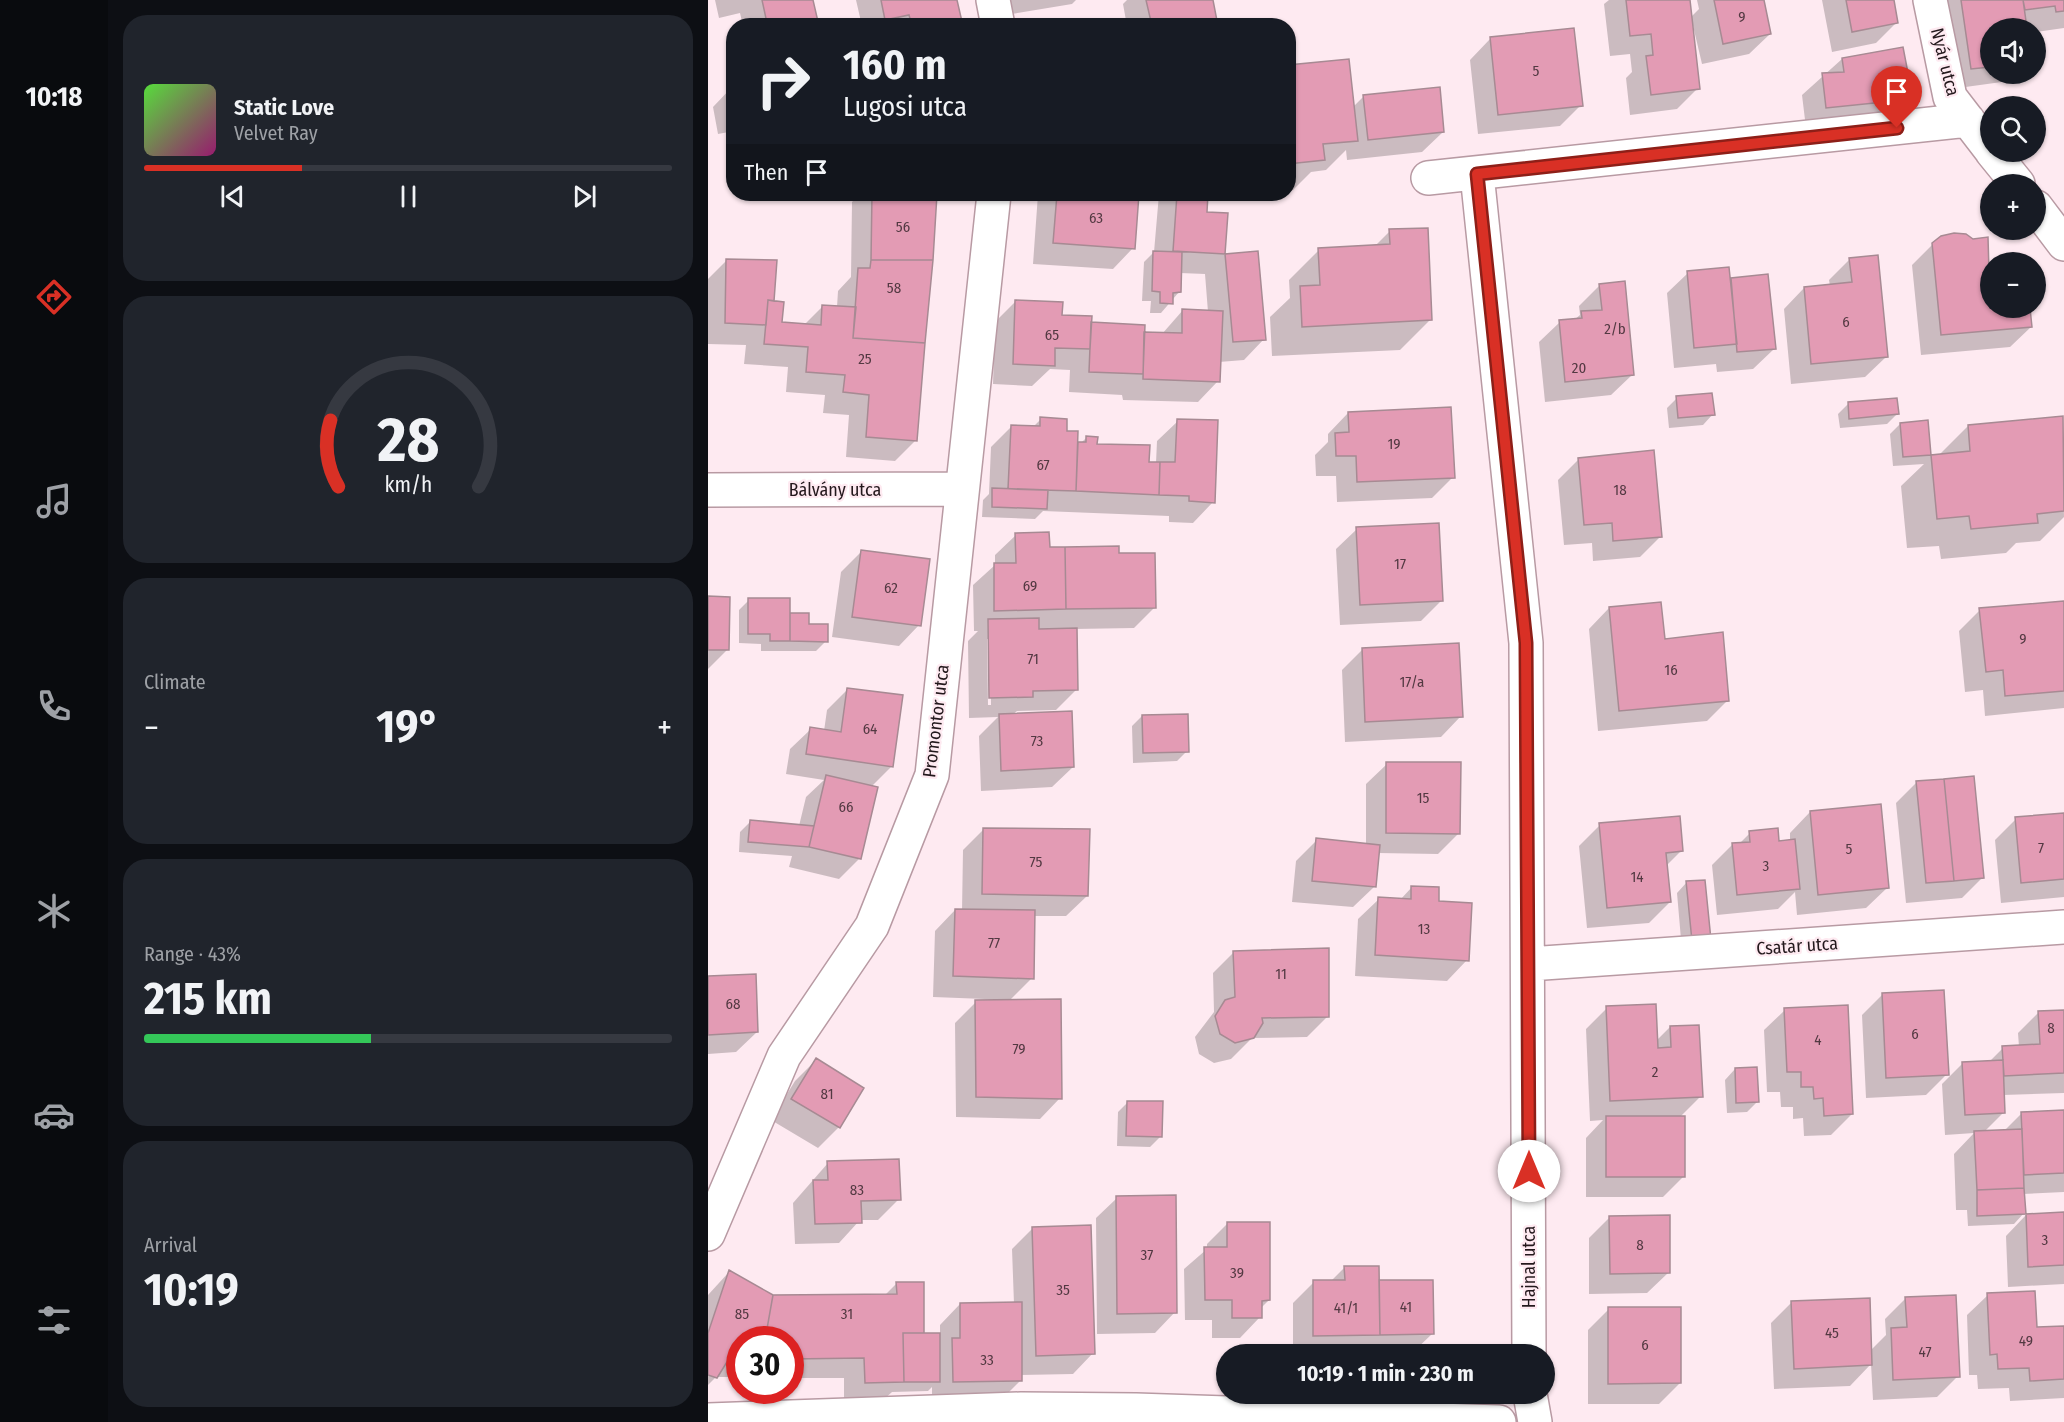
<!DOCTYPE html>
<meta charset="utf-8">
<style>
body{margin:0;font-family:"Fira Sans Condensed",sans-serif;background:#20242c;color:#f1f3f6;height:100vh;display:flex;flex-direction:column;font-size:22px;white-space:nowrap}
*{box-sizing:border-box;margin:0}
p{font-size:20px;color:#9ea1a6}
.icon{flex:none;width:33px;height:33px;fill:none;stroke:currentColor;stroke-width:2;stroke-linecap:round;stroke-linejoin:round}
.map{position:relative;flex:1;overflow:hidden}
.panel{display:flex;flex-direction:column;gap:15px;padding:15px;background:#0d0f14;width:600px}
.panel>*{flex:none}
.banner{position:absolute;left:18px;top:18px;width:570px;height:183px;border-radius:24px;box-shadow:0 2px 4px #0004;background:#171b24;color:#f1f3f6;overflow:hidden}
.buttons{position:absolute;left:1272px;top:18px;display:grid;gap:12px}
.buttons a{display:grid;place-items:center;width:66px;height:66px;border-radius:50%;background:#171b24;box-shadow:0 2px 4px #0004;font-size:30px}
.speed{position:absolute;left:18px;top:1326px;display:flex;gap:12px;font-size:30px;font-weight:700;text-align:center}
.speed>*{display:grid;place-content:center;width:78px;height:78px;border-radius:50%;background:#171b24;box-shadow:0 2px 4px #0004;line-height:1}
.speed .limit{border:9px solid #d22;background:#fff;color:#111}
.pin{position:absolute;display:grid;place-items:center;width:51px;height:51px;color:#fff;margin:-62px -26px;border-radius:50% 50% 50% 0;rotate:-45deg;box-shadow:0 0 6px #0007}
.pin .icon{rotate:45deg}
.me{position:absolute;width:66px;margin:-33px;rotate:0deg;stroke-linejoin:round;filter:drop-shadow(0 0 4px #0008)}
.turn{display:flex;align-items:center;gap:21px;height:126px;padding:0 18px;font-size:27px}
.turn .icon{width:78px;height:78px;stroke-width:2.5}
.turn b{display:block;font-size:42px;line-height:51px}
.then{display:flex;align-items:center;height:57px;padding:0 18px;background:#0003;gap:12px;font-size:22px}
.big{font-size:45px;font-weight:700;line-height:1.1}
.panel .tile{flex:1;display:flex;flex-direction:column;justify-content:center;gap:9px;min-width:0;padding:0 21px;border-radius:24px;background:#20242c}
.panel .dial{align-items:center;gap:0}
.dial svg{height:156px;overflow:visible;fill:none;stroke:#363941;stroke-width:7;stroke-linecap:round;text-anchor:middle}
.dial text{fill:#f1f3f6;stroke:none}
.song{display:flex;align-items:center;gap:18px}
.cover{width:72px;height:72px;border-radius:9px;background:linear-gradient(135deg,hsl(110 70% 55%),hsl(320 70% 35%))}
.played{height:6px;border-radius:3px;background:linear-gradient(90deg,#d93025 30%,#363941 30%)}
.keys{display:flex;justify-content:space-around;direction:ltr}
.heat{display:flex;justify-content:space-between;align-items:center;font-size:33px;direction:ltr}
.charge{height:9px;border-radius:4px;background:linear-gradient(90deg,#34c759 43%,#363941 0)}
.trip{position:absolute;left:508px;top:1344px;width:339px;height:60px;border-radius:30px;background:#171b24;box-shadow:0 2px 4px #0004;font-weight:700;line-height:60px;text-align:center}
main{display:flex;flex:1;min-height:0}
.menu{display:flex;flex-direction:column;width:108px;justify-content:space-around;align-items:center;background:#090b0e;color:#9ea1a6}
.menu .icon{width:42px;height:42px}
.menu .on{color:#d93025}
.menu b{font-size:27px;color:#f1f3f6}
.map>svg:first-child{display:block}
.shadow{fill:#0003;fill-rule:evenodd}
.building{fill:#e39bb4;stroke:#a78a93;stroke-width:1.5}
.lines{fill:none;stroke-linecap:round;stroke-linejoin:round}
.minor-casing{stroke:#b89aa3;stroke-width:36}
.minor{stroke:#fff;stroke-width:33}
.route-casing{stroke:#8d1f18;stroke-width:15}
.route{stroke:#d93025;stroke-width:10}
.labels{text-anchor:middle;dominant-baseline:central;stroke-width:4.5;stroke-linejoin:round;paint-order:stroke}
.number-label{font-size:15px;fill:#533942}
.street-label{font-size:18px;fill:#23181c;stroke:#feeaf1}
</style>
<main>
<nav class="menu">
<b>10:18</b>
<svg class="icon on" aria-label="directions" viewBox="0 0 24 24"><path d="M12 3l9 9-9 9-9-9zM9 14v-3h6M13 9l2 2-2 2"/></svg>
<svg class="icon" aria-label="music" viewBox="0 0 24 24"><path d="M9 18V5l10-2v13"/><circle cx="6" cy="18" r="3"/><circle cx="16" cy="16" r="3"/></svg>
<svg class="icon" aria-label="phone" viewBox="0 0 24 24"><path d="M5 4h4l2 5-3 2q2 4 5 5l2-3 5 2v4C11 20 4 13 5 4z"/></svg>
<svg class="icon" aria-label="climate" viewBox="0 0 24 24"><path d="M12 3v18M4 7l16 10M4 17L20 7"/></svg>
<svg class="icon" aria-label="car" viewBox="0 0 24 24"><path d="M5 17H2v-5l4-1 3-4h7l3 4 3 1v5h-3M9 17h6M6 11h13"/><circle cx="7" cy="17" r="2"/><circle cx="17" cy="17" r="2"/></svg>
<svg class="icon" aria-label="filters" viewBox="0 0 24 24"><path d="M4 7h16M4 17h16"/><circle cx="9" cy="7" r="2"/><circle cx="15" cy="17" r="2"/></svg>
</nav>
<section class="panel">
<div class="tile">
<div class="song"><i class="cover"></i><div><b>Static Love</b><p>Velvet Ray</p></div></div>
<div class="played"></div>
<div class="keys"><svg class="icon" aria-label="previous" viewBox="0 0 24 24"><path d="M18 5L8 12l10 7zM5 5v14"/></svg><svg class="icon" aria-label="pause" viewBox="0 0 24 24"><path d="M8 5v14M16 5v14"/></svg><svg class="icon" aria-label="next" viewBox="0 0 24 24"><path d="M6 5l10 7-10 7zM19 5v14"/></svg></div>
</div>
<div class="tile dial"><svg viewBox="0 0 100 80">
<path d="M14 69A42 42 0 1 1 86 69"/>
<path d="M14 69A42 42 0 0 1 10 35" stroke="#d93025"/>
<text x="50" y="56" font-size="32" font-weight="700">28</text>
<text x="50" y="72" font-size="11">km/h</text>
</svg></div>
<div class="tile"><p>Climate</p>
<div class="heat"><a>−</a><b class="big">19°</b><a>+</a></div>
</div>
<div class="tile"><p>Range · 43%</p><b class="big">215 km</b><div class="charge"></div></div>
<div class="tile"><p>Arrival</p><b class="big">10:19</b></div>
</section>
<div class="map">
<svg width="1356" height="1422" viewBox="0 0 1356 1422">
<rect width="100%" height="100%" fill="#feeaf1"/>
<path class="shadow" d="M7 0H104L110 26H35L32 13 11 18Z
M148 0H247L253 26H154Z
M296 0H368L364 4 298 15Z
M419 0H503L508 26H419L415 4Z
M901 0H980L990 88 969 109 922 115 918 78 924 72 922 54 902 56 896 4Z
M989 0H1054L1062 34 1041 54 994 64 983 17 991 9Z
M1114 0H1184L1189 22 1168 43 1124 52Z
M1240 0H1356V28L1328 32 1327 26 1282 28V74H1309L1301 81 1243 89 1231 9Z
M782 39 873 105 852 126 770 134 762 60Z
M1134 59 1203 98 1183 119 1098 128 1094 95Z
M580 67 645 107 656 96 735 132 714 152 639 160 638 150 618 170 603 172 585 190 580 191Z
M25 86 26 131 10 134 5 107Z
M152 194H227L208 440 187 461 138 457 141 415 115 413 117 395 78 392 80 367 36 364 38 345 0 344V279L18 261 65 303 72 323 96 325 115 306 129 307 130 291 143 277 144 202Z
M330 194H429L425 248 405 269 325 264Z
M451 194H499L497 213 519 214 516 255 549 253 556 339 536 360 511 362 510 381 490 402 415 400 414 395 361 392 362 370 342 369 324 386 285 384 287 322 308 301 382 324 435 333 454 334 475 310 500 312 497 274 472 273 471 292 453 313H442L443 301H434L436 262 446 252Z
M682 231 723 319 692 350 564 356 562 317 582 298 581 280 611 250 666 247Z
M1278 239 1282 308H1321L1323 327 1302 347 1213 355 1204 265 1225 244Z
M1142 259 1178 357 1157 377 1083 384 1076 309 1096 288 1122 286 1121 280Z
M980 273 1021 280 1059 276 1066 349 1045 369 1009 372 1008 364 966 368 959 293Z
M892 285 924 375 903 395 837 402 831 342 852 322 866 320 872 315 871 306Z
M969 398 1005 414 995 425 961 428 959 408Z
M1140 404 1189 414 1179 424 1132 428 1130 414Z
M640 413 745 477 724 498 629 502 628 476H608L607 455 620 442V434Z
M1354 418 1356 517 1332 541 1308 543 1298 553 1233 559 1231 546 1199 548 1193 486 1216 464 1185 466 1182 434 1192 424 1219 422 1223 456 1231 455 1260 426Z
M333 419 358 432 368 443H373L379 437 388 445 439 463H448L449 441 470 421 505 502 485 523 461 522V516L335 511 327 519 274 517 275 500 281 494 283 447 303 427 324 428Z
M871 459 953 536 932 557 885 561 884 543 856 545 850 480Z
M649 529 734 600 713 621 632 625 628 549Z
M308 535 341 549 410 555 447 607 426 628 367 629 369 689 348 710 309 711 304 715 365 767 344 787 273 791 271 736 290 717 261 718 260 641 270 631H266L265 585 287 565V555ZM279 639H282L283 705H280Z
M153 552 211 625 191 646 124 637 133 572Z
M0 598 20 649 0 669Z
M41 600 80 614 99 625 118 641 108 651H53V644L31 643V610Z
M1356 602V708L1277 716 1275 690 1257 692 1251 631 1272 610Z
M901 608 955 640 1020 700 999 721 890 731 881 629Z
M655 649 753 716 733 737 637 742 634 670Z
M140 689 184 766 163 787 151 859 131 879 81 867 84 856 31 852 32 832 43 821 91 826 98 797 116 780 78 774 82 749 103 729 116 731 119 710Z
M434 716 479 751 469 761 425 763 424 726Z
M679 764 751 833 730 854 669 853 666 887 645 907 584 902 588 861 609 840 658 845V784Z
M1209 782 1275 877 1254 898 1198 903 1188 803Z
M1102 812 1179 888 1158 908 1089 915 1087 892 1070 909 1009 915 1004 865 1025 844H1031L1042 833 1070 842 1082 841V833Z
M1356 814V897L1293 903 1287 840 1308 819Z
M892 825 974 850 958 866 962 902 941 923 879 928 871 846Z
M276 829 379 896 358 916H326L324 978 302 1000 225 997 227 931 247 910 254 911 255 850Z
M979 882 991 950 974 951 969 893Z
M704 887 729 903 759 960 739 981 647 976 650 919 671 899 692 900Z
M526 952 620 1016 599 1037 544 1038 523 1059 506 1063 491 1054 487 1037 506 1012 505 973Z
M0 977 49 1032 28 1052 0 1054Z
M1175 994 1239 1074 1218 1095 1158 1098 1154 1015Z
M268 1002 352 1098 332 1119 248 1117 247 1023Z
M899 1008 948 1041 962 1027 993 1096 972 1117 976 1176 955 1197H878V1138L895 1120 882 1121 878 1029Z
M1077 1010 1144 1114 1123 1135 1096 1136 1095 1118 1085 1119V1107H1073L1072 1092H1059L1056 1030Z
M1356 1011V1093L1295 1095 1296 1112 1275 1133 1295 1132 1314 1113 1356 1111V1192L1315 1194 1316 1213 1306 1224 1260 1226 1259 1210H1248L1246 1154 1266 1133 1237 1135 1234 1084 1255 1063 1281 1062 1295 1048 1311 1047 1310 1033 1331 1012Z
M108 1060 131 1127 110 1148 63 1120 87 1081Z
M1027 1069 1049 1102 1039 1112 1019 1113 1017 1080Z
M420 1102 452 1137 442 1147 409 1146 410 1112Z
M120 1163 191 1199 170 1220H152L131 1243 87 1244 85 1203Z
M409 1198 467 1312 447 1333 389 1334 388 1218Z
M1356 1214V1284L1300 1287 1298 1236 1318 1215Z
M902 1217 960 1273 939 1293 881 1294V1238Z
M519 1224 561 1300 553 1308 552 1317 532 1338H504V1320H477L476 1269 499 1249V1244Z
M325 1228 385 1353 365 1374 313 1375V1380L292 1401 224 1402V1387L220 1391 184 1392 173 1402 136 1403V1378H82V1340H32V1377H8L0 1385V1295L21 1272 65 1297 176 1296 189 1283 214 1335H232V1325L252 1304H306L304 1249Z
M637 1267 670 1281 724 1334 703 1354H585V1303L606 1282H622Z
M1280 1295 1327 1328 1356 1327V1398L1302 1401 1301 1388 1270 1389 1269 1375H1261L1259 1315Z
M1198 1298 1250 1376 1229 1397 1165 1400 1163 1364 1142 1386 1066 1389 1063 1323 1084 1302 1162 1351 1178 1335 1177 1319Z
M901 1309 972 1383 951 1404H880V1330Z"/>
<path class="building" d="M54 0H105L111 26H48L59 23Z
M173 0H249L255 26H204L201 15 177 20Z
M438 0H505L510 26H444Z
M918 0H982L992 89 943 95 938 56 945 55 943 34 922 36Z
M1006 0H1056L1063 34 1015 44Z
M1138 0H1186L1190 23 1144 32Z
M1253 0H1315L1319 28H1282V67L1263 69Z
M1315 0H1356V11L1348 12 1347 6 1317 10Z
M866 28 875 106 790 115 782 37Z
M1195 47 1205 99 1118 108 1114 73 1136 72 1134 58Z
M641 59 650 141 615 144 617 160 580 164V65Z
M732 87 736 132 660 140 655 95Z
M164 194H229L225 260H163Z
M349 194H431L427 249 345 243Z
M469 194H500L499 212 520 213 517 254 465 251Z
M720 228 724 320 594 327 592 286 612 285 610 248 682 244 681 229Z
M1246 233 1258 234 1265 239 1280 237 1282 308H1322L1324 327 1233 335 1224 243 1233 236Z
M445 251 474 252 473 292 465 293V304L452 303V292L444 291Z
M550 251 558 340 525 342 517 254Z
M1170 255 1180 357 1103 364 1096 287 1144 282 1141 258Z
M18 259 69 260 66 301 60 300 58 325 17 323Z
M163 260H225L217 343 145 338 150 268H162Z
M1021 267 1029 344 986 348 979 271Z
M1060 274 1068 349 1029 352 1023 278Z
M917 281 926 375 857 382 851 320 874 318 873 311 894 310 891 284Z
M60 300 76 302 74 322 113 325 114 305 148 307 145 338 217 343 209 441 158 437 161 395 135 392 137 375 98 372 100 347 56 344Z
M307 300 355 302 354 315 384 316 382 349 347 348V366L305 364Z
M474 309 515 311 512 382 435 379 436 332 474 333Z
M383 322 437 325 435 374 381 372Z
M1004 393 1007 415 970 418 968 396Z
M1189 398 1191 414 1141 419 1140 402Z
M743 407 747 478 649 482 648 456H628L627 433 641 432 640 412Z
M1355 416 1356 511 1329 514 1330 523 1263 529 1261 516 1229 519 1223 455 1262 451 1260 425Z
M332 417 359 419V431H370L368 491 300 489 303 425 332 426Z
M469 419 510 420 507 503 481 501V496L451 495 452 462H467Z
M1220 420 1223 455 1195 457 1192 423Z
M378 436 390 437 389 444 442 445 441 462H452L451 495 368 491 370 442H378Z
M946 450 954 537 905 541 904 523 876 525 870 458Z
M284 488 340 490 339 509 284 507Z
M731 523 735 601 652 605 648 527Z
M341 532 342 547H357L358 609 286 611V563H308L307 533Z
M411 546V553H447L448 608 358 609 357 547Z
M153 550 222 559 213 626 144 617Z
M0 596 22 597 21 650H0Z
M40 598H82V641H62V634H40Z
M1356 601V691L1297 696 1295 670 1278 672 1271 608Z
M953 602 957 639 1015 632 1021 701 911 711 901 607Z
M82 613H101V624H120V642L82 641Z
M331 618V629L369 628 370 690 325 691V697L281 698 280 619Z
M751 643 755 717 657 722 654 648Z
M139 688 195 695 185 767 98 754 102 727 133 732Z
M364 711 366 767 293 771 291 714Z
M480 714 481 752 435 753 434 715Z
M678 762H753L752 834 678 833Z
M118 775 170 787 153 859 101 847Z
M1266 776 1276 878 1246 881 1236 779Z
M1236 779 1246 881 1218 883 1208 781Z
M1173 804 1181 888 1110 895 1102 811Z
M1356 813V879L1313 883 1307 817Z
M972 816 975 851 958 853 963 902 899 908 891 823Z
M42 820 106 826 101 847 40 842Z
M275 828 382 829 380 896 274 894Z
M1070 828 1071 841 1087 839 1092 889 1029 895 1024 843 1042 842 1041 831Z
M608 838 672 845 668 887 604 881Z
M997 880 1003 940 984 941 978 881Z
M703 886 731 887V901L764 903 761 961 667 955 670 897 703 899Z
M247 909 327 910 326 979 245 976Z
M621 948V1017L554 1018 555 1023 546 1038 527 1043 512 1034 507 1016 517 1000 527 997 525 951Z
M48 974 50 1032 0 1035V976Z
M1236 990 1241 1075 1178 1078 1174 993Z
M353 999 354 1099 268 1097 267 1000Z
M948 1004 950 1048 963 1047 962 1026 991 1025 995 1097 902 1101 898 1006Z
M1140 1005 1145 1114 1116 1116 1115 1098 1106 1099 1105 1087H1093V1072H1079L1076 1008Z
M1356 1010V1073L1296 1076 1294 1046 1332 1044 1330 1011Z
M108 1058 156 1088 132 1128 83 1099Z
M1295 1060 1297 1113 1257 1115 1254 1062Z
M1049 1067 1051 1102 1028 1103 1027 1068Z
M419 1101H455L454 1137 418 1136Z
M1356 1110V1173L1316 1175 1313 1112Z
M898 1116H977V1177H898Z
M1314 1129 1316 1188 1269 1190 1266 1131Z
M191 1159 193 1200 153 1201 154 1223 107 1224 105 1180H120L119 1161Z
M1316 1188 1318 1214 1269 1216V1190Z
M468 1195 469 1313 409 1314 408 1196Z
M1356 1212V1265L1320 1267 1318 1214Z
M962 1215V1273L902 1274 901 1216Z
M519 1222H562V1300L554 1301V1318H524V1300H497L496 1247H519Z
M383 1225 387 1354 328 1356 324 1227Z
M636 1266H671L672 1335 605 1336V1280H637Z
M21 1270 65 1295 57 1340H32V1357H22L9 1378 0 1375V1333Z
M671 1280H725L726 1334 672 1335Z
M188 1282H216V1333H195L196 1382 157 1383 156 1358 82 1359V1340H57L65 1295 189 1294Z
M1327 1291 1329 1327 1356 1326V1379L1322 1381 1321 1368 1290 1369 1289 1354 1282 1355 1279 1293Z
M1248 1295 1252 1377 1185 1380 1183 1328 1199 1327 1197 1297Z
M1162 1298 1164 1365 1086 1369 1083 1301Z
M314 1302V1381L245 1382 244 1338H252V1303Z
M900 1307H973V1383L900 1384Z
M195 1333H232V1382H196Z"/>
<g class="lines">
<g class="minor-casing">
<path id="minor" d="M285 0 290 26
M1222 0 1242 97 1282 149
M1284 152 1310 184
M769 174 818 643 821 1354
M720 178 1260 120
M1328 207 1356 244
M0 490 253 489
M821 964 1356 927
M0 1234 76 1056 164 926 224 775 286 194
M822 1394 827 1422
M0 1420 313 1409 428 1410 791 1422"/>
</g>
<use href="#minor" class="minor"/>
</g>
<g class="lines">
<g class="route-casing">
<path id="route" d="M821 1171 818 643 769 174 1189 128"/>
</g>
<use href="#route" class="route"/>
</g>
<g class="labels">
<g class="number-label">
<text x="1034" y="17">9</text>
<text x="828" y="71">5</text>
<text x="388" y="218">63</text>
<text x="195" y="227">56</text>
<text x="186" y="288">58</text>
<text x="1138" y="322">6</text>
<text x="907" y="329">2/b</text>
<text x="344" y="335">65</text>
<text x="157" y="359">25</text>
<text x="871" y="368">20</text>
<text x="686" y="444">19</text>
<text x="335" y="465">67</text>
<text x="912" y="490">18</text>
<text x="692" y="564">17</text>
<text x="322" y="586">69</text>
<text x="183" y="588">62</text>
<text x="1315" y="639">9</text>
<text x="325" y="659">71</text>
<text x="963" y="670">16</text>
<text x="704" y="682">17/a</text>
<text x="162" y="729">64</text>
<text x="329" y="741">73</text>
<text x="715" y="798">15</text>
<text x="138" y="807">66</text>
<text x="1333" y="848">7</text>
<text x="1141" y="849">5</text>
<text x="328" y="862">75</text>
<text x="1058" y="866">3</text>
<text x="929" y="877">14</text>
<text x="716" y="929">13</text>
<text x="286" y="943">77</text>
<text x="573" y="974">11</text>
<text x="25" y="1004">68</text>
<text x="1343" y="1028">8</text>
<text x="1207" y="1034">6</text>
<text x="1110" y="1040">4</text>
<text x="311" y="1049">79</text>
<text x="947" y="1072">2</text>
<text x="119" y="1094">81</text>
<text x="149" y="1190">83</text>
<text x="1337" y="1240">3</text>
<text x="932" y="1245">8</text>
<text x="439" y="1255">37</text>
<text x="529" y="1273">39</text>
<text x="355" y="1290">35</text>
<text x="698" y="1307">41</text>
<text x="638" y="1308">41/1</text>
<text x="34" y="1314">85</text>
<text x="139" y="1314">31</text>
<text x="1124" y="1333">45</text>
<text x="1318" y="1341">49</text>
<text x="937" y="1345">6</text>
<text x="1217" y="1352">47</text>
<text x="279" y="1360">33</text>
</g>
<g class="street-label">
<text transform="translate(1237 62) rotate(76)">Nyár utca</text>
<text x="127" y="490">Bálvány utca</text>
<text transform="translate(228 721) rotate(-83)">Promontor utca</text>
<text transform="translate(1089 946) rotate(-4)">Csatár utca</text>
<text transform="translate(821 1267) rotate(-90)">Hajnal utca</text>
</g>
</g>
</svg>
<div class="buttons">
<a><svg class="icon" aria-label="sound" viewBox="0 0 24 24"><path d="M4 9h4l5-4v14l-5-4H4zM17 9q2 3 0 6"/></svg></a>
<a><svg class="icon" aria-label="search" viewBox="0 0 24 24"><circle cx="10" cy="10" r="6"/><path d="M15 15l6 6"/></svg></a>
<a>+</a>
<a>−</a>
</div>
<div class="speed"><div class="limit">30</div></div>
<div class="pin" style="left:1189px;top:128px;background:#d93025"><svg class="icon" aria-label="arrive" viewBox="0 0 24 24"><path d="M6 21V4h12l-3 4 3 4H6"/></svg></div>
<svg class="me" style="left:821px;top:1171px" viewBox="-20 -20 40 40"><circle r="19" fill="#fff"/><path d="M0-13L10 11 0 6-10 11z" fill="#d93025"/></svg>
<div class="trip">10:19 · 1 min · 230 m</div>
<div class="banner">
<div class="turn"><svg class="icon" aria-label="right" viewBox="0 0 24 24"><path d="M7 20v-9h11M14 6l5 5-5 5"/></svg><div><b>160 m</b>Lugosi utca</div></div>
<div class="then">Then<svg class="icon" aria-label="arrive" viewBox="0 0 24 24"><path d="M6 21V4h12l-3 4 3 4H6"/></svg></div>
</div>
</div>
</main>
